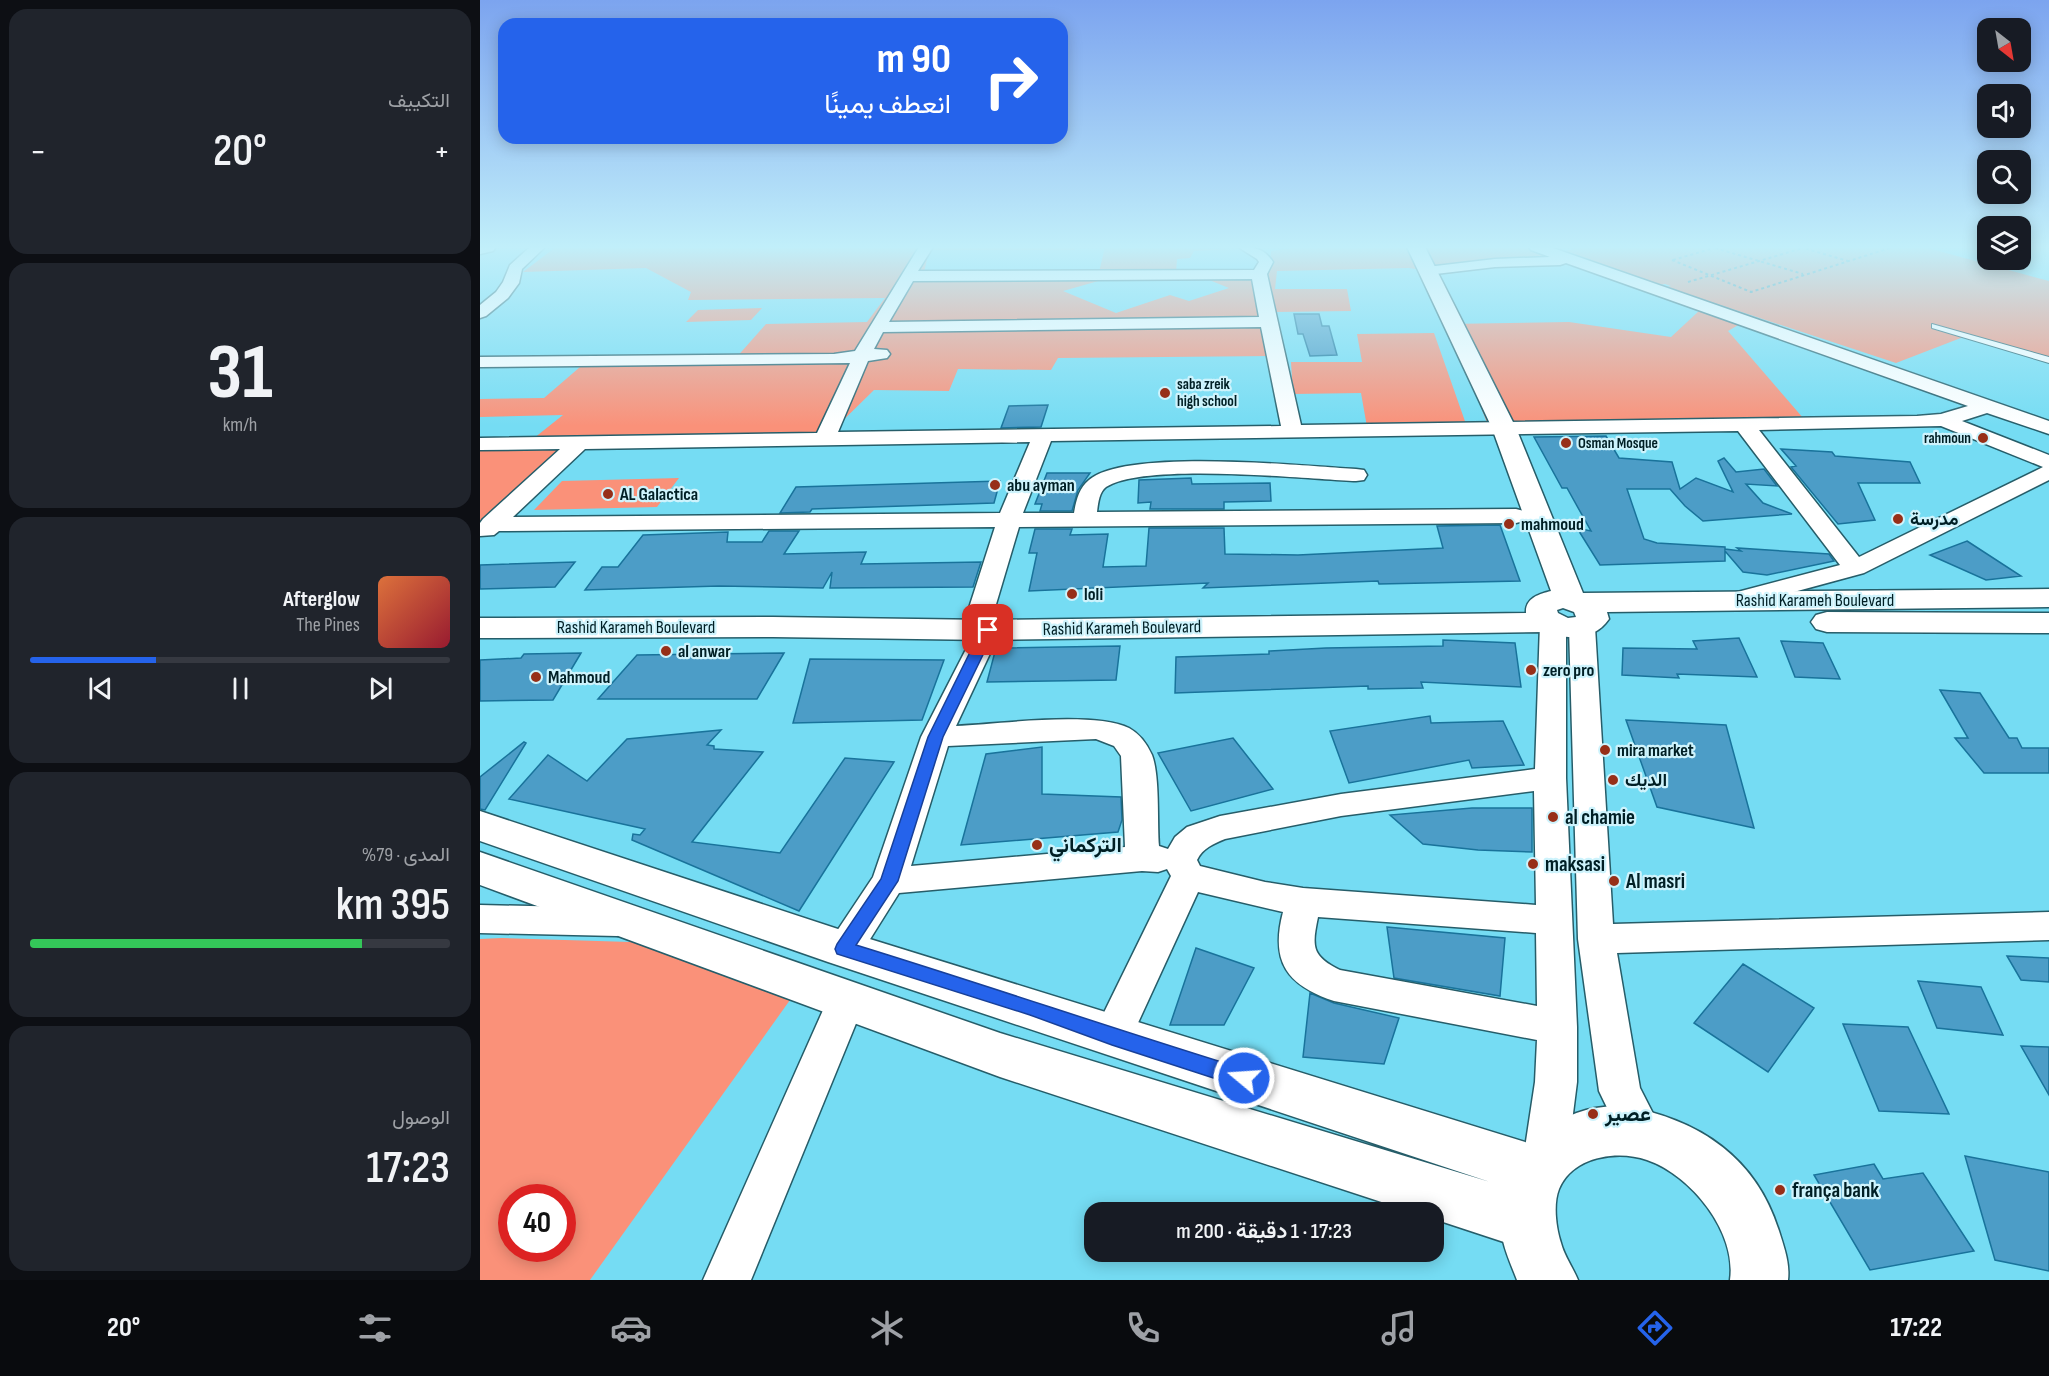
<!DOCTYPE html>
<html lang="ar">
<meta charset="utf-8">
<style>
body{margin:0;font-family:"Sofia Sans Condensed",Vazirmatn,sans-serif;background:#20242c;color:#f1f3f6;direction:rtl;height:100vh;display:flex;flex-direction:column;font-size:22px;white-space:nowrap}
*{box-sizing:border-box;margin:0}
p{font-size:20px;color:#9ea1a6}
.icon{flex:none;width:33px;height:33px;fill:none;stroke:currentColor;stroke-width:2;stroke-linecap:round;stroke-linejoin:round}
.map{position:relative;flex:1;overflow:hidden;direction:ltr}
.details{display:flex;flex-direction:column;gap:9px;padding:9px;background:#0d0f14;width:480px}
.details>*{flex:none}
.hud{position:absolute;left:18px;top:18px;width:570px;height:126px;border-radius:18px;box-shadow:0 3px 15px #0003;direction:rtl;background:#2563eb;color:#fff;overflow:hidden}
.needle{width:39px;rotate:149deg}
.controls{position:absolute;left:1497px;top:18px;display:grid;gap:12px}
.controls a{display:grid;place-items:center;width:54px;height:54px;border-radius:12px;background:#171b24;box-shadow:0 3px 15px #0003;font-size:30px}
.speed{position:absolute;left:18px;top:1184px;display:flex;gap:12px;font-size:30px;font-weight:700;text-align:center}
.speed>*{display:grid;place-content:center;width:78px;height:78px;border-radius:50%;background:#171b24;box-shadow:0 3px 15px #0003;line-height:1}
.speed .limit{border:9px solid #d22;background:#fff;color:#111}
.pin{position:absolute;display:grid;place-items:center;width:51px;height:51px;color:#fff;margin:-26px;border-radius:12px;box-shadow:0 3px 9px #0006}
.me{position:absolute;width:66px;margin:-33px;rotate:288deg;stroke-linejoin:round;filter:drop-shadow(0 0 4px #0008)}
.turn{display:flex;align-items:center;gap:21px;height:126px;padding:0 18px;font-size:27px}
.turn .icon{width:78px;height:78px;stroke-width:2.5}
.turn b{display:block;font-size:42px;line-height:51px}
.big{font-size:45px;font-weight:600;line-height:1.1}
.details .tile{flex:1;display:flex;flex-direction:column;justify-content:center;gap:9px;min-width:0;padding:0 21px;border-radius:18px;background:#20242c}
.details .dial{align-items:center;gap:0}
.dial b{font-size:78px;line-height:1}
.song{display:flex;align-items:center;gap:18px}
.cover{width:72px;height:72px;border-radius:9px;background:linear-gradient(135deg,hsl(20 70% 55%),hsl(350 70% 35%))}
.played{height:6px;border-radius:3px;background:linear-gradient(90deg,#2563eb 30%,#363941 30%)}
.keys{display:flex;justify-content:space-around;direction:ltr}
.heat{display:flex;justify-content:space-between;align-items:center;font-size:33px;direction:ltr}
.charge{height:9px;border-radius:4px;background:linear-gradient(90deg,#34c759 79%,#363941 0)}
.trip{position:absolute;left:604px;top:1202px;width:360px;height:60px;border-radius:18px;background:#171b24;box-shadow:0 3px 15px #0003;font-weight:600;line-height:60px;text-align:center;direction:rtl}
.menu{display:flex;height:96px;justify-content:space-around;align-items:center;background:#090b0e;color:#9ea1a6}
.menu .icon{width:42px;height:42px}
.menu .active{color:#2563eb}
.menu b{font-size:27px;color:#f1f3f6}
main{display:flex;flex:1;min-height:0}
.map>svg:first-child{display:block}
.green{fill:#fa9179;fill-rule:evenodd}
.building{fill:#4c9dc7;stroke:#19739b;stroke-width:1.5}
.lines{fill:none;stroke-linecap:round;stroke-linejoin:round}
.service-casing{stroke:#265d69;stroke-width:2}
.minor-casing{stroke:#265d69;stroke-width:3}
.tertiary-casing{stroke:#265d69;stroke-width:3}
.trunk-casing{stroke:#265d69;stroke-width:3}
.motorway-casing{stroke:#265d69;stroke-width:3}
.path{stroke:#418998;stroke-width:2;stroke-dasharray:3 3;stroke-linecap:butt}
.service{fill:#fff;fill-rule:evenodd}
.minor{fill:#fff;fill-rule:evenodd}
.tertiary{fill:#fff;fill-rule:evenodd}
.trunk{fill:#fff;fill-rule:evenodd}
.motorway{fill:#fff;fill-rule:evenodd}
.route{fill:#2563eb;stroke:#184099;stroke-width:1.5}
.poi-dot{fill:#972f18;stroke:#cef3fc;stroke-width:2}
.labels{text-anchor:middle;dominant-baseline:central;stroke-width:4.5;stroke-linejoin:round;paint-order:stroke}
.far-poi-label{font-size:15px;font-weight:bold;fill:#001f25;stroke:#cef3fc;text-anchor:start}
.poi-label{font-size:18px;font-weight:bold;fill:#001f25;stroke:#cef3fc;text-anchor:start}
.street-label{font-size:18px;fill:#001f25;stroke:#cef3fc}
.near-poi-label{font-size:21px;font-weight:bold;fill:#001f25;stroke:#cef3fc;text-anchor:start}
</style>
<main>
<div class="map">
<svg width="1569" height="1280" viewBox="0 0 1569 1280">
<rect width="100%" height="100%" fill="#75dcf3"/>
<path class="green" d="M76 247H596L595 250H449L444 273 619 272 625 247 754 249 714 251 710 258 697 259 696 273 789 270 791 251 817 247H1051L1094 263H1042L967 274 929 268 797 271 795 289H867L871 311 794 312 798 356 578 358 571 370 478 369 469 391 394 390 345 438 86 448 0 524V449L44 446 83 415 0 417V399L64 398 107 361 255 359 286 324 387 322 405 298 208 300 211 292 166 268 43 272ZM717 275 749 288 709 301 690 295 636 313 583 291 636 276Z
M1101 247H1444L1569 281V361L1486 336 1416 363 1186 287 1191 286 1185 284 1180 285 1086 251Z
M282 308 271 320 206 322 218 310Z
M1220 310 1260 324 1248 331 1330 426 1010 430 968 324 1089 322 1191 337Z
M954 333 987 427H887L881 393 813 394 811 362H882L877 334Z
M199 478 177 507 54 510 82 481Z
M22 938 150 942 211 949 330 972 110 1280H0V939ZM32 1197H82V1248H32Z"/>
<path class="building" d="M814 314H839L842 326H849L857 355 830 356 823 334H818Z
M568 405 561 427 521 428 529 406Z
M1126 436 1139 458 1192 462 1200 489 1216 478 1253 492 1238 461 1244 458 1256 472 1284 469 1297 486 1266 484 1283 503 1312 514 1223 521 1205 506 1190 489H1147L1164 539 1177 543 1245 547V549L1261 551 1257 548 1349 554 1354 561 1287 575 1263 572 1245 551V561L1120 565 1097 528 1111 531 1087 488H1082L1054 437Z
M1301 449 1352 452 1355 456 1430 462 1440 483H1378L1395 520 1358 524 1311 467 1316 466Z
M567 473H610L598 490 592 511H560L562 504H555Z
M711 478 712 484 790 483 791 501 744 502V509H670L671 502 658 503 659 480Z
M520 481 514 503 332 509 330 512 300 513 316 487Z
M1020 525 1040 581 899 584 898 581 723 588 728 583 549 591 557 553H549L555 529H592L590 535 628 534 623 567 666 566 669 528H744L745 554 818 555 963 548 957 526Z
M289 531H319L304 554 386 552 381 564 501 562 493 587 350 588 352 572 343 588 239 586 105 590 122 567H138L163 535 248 532 247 542H282Z
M1487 541 1541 576 1506 580 1450 555Z
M95 562 75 587 0 589V565Z
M1259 638 1277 677 1197 674 1199 678 1142 675 1143 648 1217 649 1213 641Z
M963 640 1035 643 1041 687 941 682 943 688 888 689V686L695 693 696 657 789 654V651L846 648 963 646Z
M1301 641 1343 643 1360 679 1315 677Z
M640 646 636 680 507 682 516 648Z
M101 653 73 700 0 701V660L41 658 44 654Z
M304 653 277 699H118L157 655Z
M330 659 464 660 442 720 313 723Z
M1460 690 1500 693 1529 738H1537L1542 748H1569V773H1504L1475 738H1488Z
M950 716 951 723 1023 721 1044 765 992 768 989 760 869 783 850 731Z
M1146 720 1246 725 1274 828 1177 807Z
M241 730 227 745 234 746V749L283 752 212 842 300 853 365 758 414 762 319 911 152 840 153 834 160 835 165 829 29 799 68 755 107 781 147 739Z
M753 738 793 789 711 811 678 753Z
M44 742 46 743 5 810 0 809V777Z
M562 747V794L641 797 642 820 638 832 481 845 506 754Z
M992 808H1052V852L998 850 943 844 910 815Z
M907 927 1025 938 1020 996 914 978Z
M716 948 774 968 744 1025H690Z
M1527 956 1569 958V982L1541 980Z
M1263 964 1334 1008 1288 1072 1214 1023Z
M1438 981 1501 987 1523 1035 1457 1028Z
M830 993 854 1003 919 1018 904 1064 823 1057Z
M1363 1024 1428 1027 1469 1114 1399 1111Z
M1541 1046 1569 1047V1095Z
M1485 1156 1569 1172V1271L1515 1260Z
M1394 1164 1403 1179 1443 1173 1494 1251 1390 1270 1334 1175Z"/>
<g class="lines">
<g class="service-casing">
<path id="service" d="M1452 324 1569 357V363L1452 328Z"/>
</g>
<g class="minor-casing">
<path id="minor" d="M50 247H65L42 269 39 283 28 298 6 316 0 318V305L16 292 23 282 30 265Z
M439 247H453L438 271 774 270 779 262 777 259 758 247C774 247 784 248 793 262L787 274 821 425 1437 416 1461 414 1488 406 1086 263 1080 265 1015 267 947 275 940 271 947 267 1015 259 1070 257 1051 250 1049 247H1070L1569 421V434L1507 413 1482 421 1569 455V480L1384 573 1255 608 1246 605 1242 600 1246 595 1360 565 1258 431 571 441 543 513H594C596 501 599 488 609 480 646 448 823 466 876 469L884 470 887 475 884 480 876 481C825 479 665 462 626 487 619 492 618 504 617 512L1036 509 1044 511 1047 516 1044 521 1036 523 539 527 514 611 510 617 501 619 492 617 488 611 515 527 19 531 14 535 0 536V523L3 519 80 449 0 450V438L337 433 370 363 0 367V357L354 354 375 351ZM772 279 779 317 409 322 433 281ZM781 327 801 426 358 432 388 361 407 358 410 354 407 350 394 349 403 332ZM1461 426 1563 467 1379 557 1279 430ZM550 442 520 513 33 517 105 449Z
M1073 616 1082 618 1086 624V778L1097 1027V1082L1087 1161 1081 1176 1065 1182 1049 1176 1043 1161 1055 1082 1057 1040 854 1001C807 985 790 962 803 912L718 892 646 1049 632 1054 618 1049 612 1037 691 876 687 869 678 872 662 871 419 893 377 960 364 964 351 960 345 949 393 877 441 737 499 624 508 622 517 624 521 630 476 726C519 724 613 711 649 728 660 734 667 744 672 755 680 776 677 823 679 846L688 849 695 837 707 827 740 816 861 794 1055 769 1060 624 1064 618ZM616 739 634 746 641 756 645 847 431 866 468 746ZM1054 791 1056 905 823 888 785 882 720 866 717 860C723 848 733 844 745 839L861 816ZM838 917 1056 933 1057 1006 860 970C831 956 832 946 838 917Z
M1102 619 1111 621 1115 627 1133 924 1569 912V940L1137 953 1160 1088 1183 1133 1176 1147 1161 1153 1146 1147 1119 1091 1098 939 1089 627 1093 621Z
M0 905 137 908 150 912 155 922 150 932 137 936 0 933Z
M367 983 381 987 386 999 271 1280H223L348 999 353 987Z"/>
</g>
<g class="tertiary-casing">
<path id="tertiary" d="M927 247H945L1036 428 1103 593 1569 589V607L1127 612 1129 619C1114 641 1088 640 1064 632L508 640 293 637 0 638V618L293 617 508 620 1046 613C1045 598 1059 594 1071 591L1012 428ZM1083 608 1094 612 1096 617 1088 618 1078 613 1077 610Z
M1347 612 1569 613V633L1347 632 1336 629 1331 622 1336 615Z
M0 811 364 931 1058 1146 1077 1153 1085 1172 1077 1191 1058 1198 1068 1202 1076 1222 1068 1242 1048 1250 954 1219V1212H932L520 1077 0 885V852L520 1033 1010 1182 348 962 0 841Z"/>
</g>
<g class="trunk-casing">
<path id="trunk" d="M1138 1105C1214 1117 1275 1154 1299 1231 1304 1247 1310 1263 1308 1280H1250C1257 1232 1211 1175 1167 1160 1138 1150 1093 1156 1079 1189 1073 1204 1076 1228 1081 1243 1084 1255 1093 1268 1098 1280H1037C1032 1267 1026 1254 1023 1241 1011 1178 1046 1127 1106 1110 1116 1107 1127 1107 1138 1105Z"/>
</g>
<g class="motorway-casing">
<path id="motorway" d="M0 247H16L13 251 0 254Z"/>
</g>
<path class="path" d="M1320 247 1368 261
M1235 248 1323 274
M1192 260 1271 292 1413 247
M1193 260 1234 248
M1208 282 1323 248"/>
<use href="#service" class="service"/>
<use href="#minor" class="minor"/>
<use href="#tertiary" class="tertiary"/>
<use href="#trunk" class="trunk"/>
<use href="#motorway" class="motorway"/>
</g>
<linearGradient id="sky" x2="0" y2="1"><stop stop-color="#7ca4ef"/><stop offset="0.58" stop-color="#c1effa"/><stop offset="1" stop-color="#c1effa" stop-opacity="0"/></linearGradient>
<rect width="1569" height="426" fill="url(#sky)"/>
<path class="route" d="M508 626 515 630 463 737 418 881 376 945C506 985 634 1029 764 1069L771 1072 774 1078 771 1085 764 1088 632 1045 550 1015 357 954 355 949 357 944 401 879 448 737 501 630Z"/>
<g class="poi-dot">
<circle cx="685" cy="393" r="6"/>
<circle cx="1503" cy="438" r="6"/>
<circle cx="1086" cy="443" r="6"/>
<circle cx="515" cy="485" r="6"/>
<circle cx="128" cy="494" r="6"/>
<circle cx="1418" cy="519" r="6"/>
<circle cx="1029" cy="524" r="6"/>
<circle cx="592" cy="594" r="6"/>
<circle cx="186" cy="651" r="6"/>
<circle cx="1051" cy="670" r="6"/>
<circle cx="56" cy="677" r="6"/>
<circle cx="1125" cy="750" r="6"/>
<circle cx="1133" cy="780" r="6"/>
<circle cx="1073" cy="817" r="6"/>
<circle cx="557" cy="845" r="6"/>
<circle cx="1053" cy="864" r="6"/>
<circle cx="1134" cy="881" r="6"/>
<circle cx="1113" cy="1114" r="6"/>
<circle cx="1300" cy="1190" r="6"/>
</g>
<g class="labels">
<g class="far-poi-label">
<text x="697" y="384">saba zreik<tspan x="697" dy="17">high school</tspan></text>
<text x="1491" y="438" text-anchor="end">rahmoun</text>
<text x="1098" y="443">Osman Mosque</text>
</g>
<g class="poi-label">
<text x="527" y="485">abu ayman</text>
<text x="140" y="494">AL Galactica</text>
<text x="1430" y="519">مدرسة</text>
<text x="1041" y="524">mahmoud</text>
<text x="604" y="594">loli</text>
<text x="198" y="651">al anwar</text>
<text x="1063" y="670">zero pro</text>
<text x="68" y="677">Mahmoud</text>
<text x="1137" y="750">mira market</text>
<text x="1145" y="780">الديك</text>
</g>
<g class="street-label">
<text x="1335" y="600">Rashid Karameh Boulevard</text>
<text x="156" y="627">Rashid Karameh Boulevard</text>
<text transform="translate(642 628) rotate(-1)">Rashid Karameh Boulevard</text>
</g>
<g class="near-poi-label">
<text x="1085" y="817">al chamie</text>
<text x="569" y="845">التركماني</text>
<text x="1065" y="864">maksasi</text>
<text x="1146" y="881">Al masri</text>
<text x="1125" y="1114">عصير</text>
<text x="1312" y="1190">frança bank</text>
</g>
</g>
</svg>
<div class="controls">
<a><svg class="needle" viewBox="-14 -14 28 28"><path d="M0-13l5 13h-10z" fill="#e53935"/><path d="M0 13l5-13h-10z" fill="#9ea1a6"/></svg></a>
<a><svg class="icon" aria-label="sound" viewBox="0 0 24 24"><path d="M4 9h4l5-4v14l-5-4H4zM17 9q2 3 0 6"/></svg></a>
<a><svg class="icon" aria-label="search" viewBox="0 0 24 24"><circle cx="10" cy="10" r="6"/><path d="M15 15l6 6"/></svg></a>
<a><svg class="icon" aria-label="layers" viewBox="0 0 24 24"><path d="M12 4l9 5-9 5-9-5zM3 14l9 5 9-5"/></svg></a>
</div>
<div class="speed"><div class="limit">40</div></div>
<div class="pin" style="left:508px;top:630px;background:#d93025"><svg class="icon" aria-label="arrive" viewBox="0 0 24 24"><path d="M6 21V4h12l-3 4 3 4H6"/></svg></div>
<svg class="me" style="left:764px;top:1078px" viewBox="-20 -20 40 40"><circle r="17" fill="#2563eb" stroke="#fff" stroke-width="3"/><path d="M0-11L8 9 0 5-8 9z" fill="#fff"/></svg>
<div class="trip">17:23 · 1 دقيقة · 200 m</div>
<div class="hud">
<div class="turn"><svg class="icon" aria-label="right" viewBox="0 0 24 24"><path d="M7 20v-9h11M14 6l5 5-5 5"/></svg><div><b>90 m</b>انعطف يمينًا</div></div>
</div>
</div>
<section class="details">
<div class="tile"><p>التكييف</p>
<div class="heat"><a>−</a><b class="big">20°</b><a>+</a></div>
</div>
<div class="tile dial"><b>31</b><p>km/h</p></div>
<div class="tile">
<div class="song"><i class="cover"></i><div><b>Afterglow</b><p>The Pines</p></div></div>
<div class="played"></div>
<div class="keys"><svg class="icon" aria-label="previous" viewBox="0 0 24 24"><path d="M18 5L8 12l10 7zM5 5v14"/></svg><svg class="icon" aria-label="pause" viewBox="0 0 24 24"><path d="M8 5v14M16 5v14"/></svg><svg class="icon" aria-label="next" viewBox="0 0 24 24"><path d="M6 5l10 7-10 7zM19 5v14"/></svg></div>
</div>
<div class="tile"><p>المدى · 79%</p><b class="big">395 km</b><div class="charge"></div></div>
<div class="tile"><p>الوصول</p><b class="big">17:23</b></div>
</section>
</main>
<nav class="menu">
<b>17:22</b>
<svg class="icon active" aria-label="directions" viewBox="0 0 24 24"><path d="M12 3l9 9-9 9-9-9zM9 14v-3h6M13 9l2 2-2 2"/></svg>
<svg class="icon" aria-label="music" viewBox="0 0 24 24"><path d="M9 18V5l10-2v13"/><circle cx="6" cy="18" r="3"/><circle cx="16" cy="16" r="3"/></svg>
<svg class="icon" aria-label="phone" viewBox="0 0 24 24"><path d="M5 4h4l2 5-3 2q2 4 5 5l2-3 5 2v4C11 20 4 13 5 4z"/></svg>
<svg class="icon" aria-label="climate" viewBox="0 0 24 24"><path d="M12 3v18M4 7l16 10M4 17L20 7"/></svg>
<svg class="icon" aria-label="car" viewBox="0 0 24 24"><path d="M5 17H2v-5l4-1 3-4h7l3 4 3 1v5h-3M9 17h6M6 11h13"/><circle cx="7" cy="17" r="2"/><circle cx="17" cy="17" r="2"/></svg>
<svg class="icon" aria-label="filters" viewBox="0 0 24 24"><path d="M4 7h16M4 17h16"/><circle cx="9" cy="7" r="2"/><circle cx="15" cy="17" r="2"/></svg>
<b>20°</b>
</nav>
